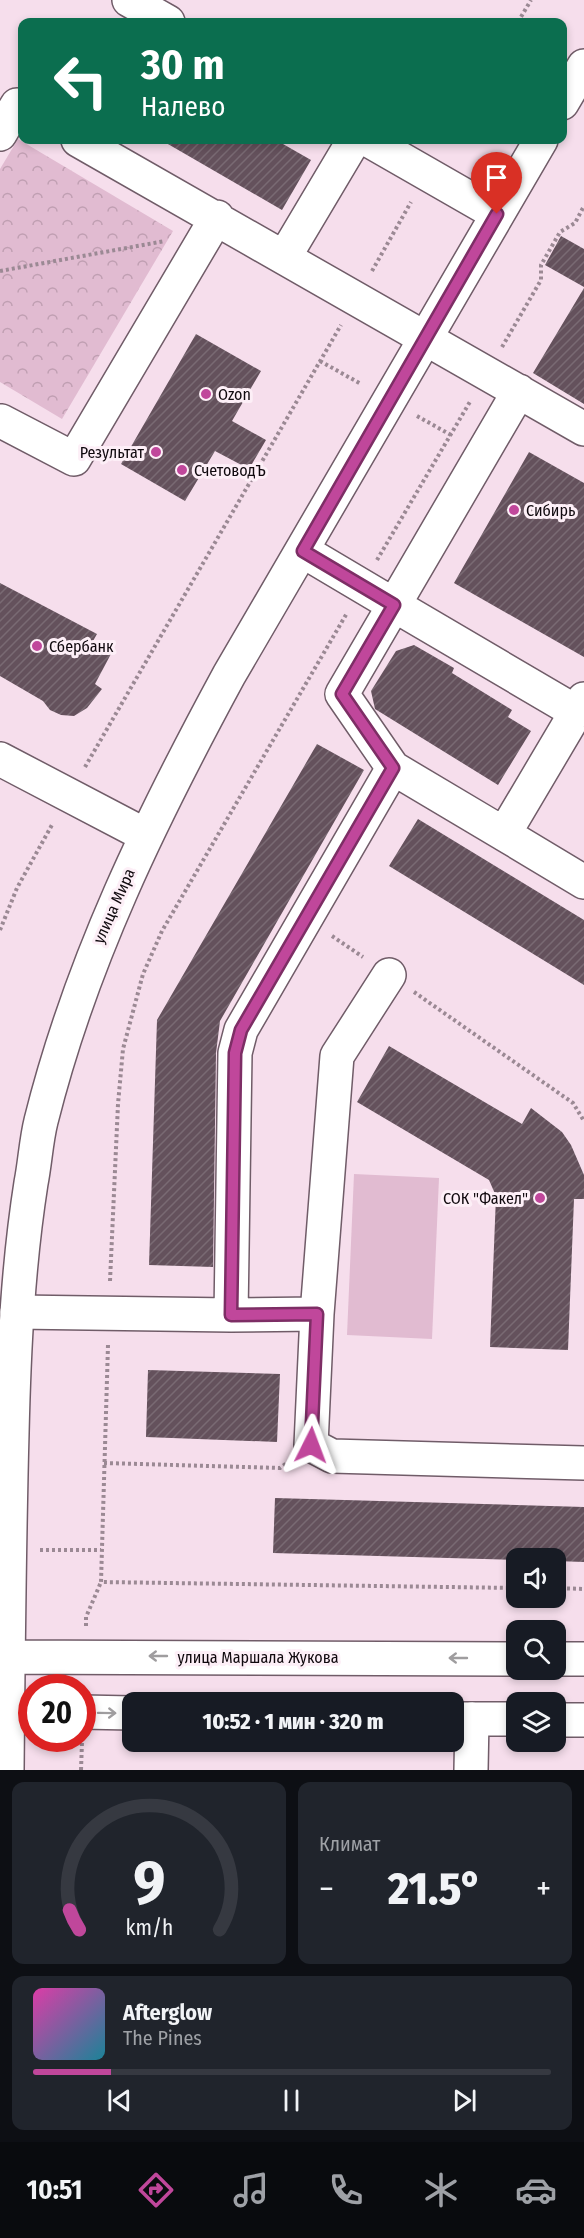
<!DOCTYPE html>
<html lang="ru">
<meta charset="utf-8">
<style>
body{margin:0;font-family:"Fira Sans Condensed",sans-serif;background:#20242c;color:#f1f3f6;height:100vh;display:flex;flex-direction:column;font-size:22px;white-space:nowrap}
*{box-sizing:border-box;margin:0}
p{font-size:20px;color:#9ea1a6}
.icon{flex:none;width:33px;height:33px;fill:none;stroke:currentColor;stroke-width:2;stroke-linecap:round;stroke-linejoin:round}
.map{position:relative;height:1770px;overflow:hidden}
.drawer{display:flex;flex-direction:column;gap:12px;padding:12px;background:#0d0f14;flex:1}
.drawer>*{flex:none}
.banner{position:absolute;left:18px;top:18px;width:549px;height:126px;border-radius:12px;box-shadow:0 3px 9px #0003;background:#0b6e4f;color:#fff;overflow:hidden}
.buttons{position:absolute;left:506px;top:1548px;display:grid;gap:12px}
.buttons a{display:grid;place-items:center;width:60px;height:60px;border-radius:12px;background:#171b24;box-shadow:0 3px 9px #0003;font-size:30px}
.speed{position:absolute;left:18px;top:1674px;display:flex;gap:12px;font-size:30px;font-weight:700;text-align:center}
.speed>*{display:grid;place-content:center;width:78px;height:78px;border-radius:50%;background:#171b24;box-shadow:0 3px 9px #0003;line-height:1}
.speed .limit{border:9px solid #d22;background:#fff;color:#111}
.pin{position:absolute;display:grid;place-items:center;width:51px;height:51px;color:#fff;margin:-62px -26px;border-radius:50% 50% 50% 0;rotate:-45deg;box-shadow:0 0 6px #0007}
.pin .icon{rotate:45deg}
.me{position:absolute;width:66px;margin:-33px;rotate:3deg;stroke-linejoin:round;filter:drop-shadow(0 0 4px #0008)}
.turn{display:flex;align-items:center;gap:21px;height:126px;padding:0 24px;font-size:27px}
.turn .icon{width:78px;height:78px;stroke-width:2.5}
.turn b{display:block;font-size:42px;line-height:51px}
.big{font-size:45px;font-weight:800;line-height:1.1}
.drawer .card{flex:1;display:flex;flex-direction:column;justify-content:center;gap:9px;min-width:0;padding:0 21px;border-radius:12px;background:#20242c}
.drawer .dial{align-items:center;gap:0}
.dial svg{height:156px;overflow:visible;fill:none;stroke:#363941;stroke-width:7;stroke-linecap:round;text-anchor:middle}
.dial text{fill:#f1f3f6;stroke:none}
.song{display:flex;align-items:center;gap:18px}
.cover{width:72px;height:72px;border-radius:9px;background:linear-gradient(135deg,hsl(320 70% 55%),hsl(190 70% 35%))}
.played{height:6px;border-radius:3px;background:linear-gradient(90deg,#c0479b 15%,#363941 15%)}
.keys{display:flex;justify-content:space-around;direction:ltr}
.heat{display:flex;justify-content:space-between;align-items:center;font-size:33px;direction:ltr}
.drawer .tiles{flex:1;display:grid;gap:12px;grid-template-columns:1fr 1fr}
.card:last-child{grid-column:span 2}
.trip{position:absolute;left:122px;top:1692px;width:342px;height:60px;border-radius:12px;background:#171b24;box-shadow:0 3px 9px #0003;font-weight:800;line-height:60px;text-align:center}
.menu{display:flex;height:96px;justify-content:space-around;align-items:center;background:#090b0e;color:#9ea1a6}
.menu .icon{width:42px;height:42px}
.menu .on{color:#c0479b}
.menu b{font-size:27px;color:#f1f3f6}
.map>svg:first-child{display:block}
.green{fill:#e1bbd1}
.park{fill:url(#park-crowns)}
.building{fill:url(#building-hatch)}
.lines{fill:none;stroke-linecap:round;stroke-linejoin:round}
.minor-casing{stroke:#705c68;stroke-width:36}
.major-casing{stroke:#705c68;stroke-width:36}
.path{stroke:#9b8994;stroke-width:4;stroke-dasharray:3 3;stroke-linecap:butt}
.minor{stroke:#fff;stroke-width:33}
.major{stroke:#fff;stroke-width:33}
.oneway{stroke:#9f9d9f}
.route-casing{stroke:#7d2e65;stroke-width:15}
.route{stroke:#c0479b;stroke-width:10}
.poi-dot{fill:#c0479b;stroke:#fdeff7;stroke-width:2}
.labels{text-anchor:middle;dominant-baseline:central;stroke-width:6;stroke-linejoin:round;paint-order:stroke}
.poi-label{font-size:16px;fill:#10090e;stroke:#fdeff7;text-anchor:start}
.street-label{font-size:16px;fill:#10090e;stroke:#fdeff7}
</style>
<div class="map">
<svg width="584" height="1770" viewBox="0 0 584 1770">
<defs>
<pattern id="park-crowns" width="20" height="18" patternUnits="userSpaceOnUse" patternTransform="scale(1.5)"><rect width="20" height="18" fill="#e1bbd1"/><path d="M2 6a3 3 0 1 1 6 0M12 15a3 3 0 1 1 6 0" fill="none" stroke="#c09fb2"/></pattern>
<pattern id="building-hatch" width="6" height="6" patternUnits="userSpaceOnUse" patternTransform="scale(1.5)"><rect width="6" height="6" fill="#64515c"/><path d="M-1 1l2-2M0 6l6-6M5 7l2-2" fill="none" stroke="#796a73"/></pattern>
</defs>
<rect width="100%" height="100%" fill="#f6deec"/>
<path class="green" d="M354 1174 439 1178 432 1339 347 1335Z"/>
<path class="park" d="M18 139 173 231 62 419 0 382V169Z"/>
<path class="building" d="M161 140H276L311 160 282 210Z
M561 236 584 249V287L545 265Z
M584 288V404L533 373Z
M196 334 261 371 232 421 266 440 249 469 215 451 185 501 121 464Z
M529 452 584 483V657L454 583Z
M0 583 97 634 93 641 112 652 95 684 102 689 87 708 74 716 61 715 50 710 43 701 0 676Z
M414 645 454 668 452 673 512 710 508 717 531 731 498 785 375 709 371 691 396 651Z
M317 744 364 770 220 1021 216 1053 213 1267 149 1265 157 1020Z
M418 819 584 920V985L389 866Z
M389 1046 522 1124 531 1108 562 1132 571 1145 584 1175V1199H574L568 1350 490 1347 496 1196 489 1180 357 1102Z
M148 1370 280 1374 277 1442 146 1437Z
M275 1498 584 1507V1562L555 1561V1558L516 1560 273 1553Z"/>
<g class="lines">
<g class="minor-casing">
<path id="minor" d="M129 0 168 22
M0 134 17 105 22 109
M78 140 584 429
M368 140 497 214
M285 256 354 140
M519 391 394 605 576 712
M1 421 74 459 217 217
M303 551 394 605 342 694 393 768
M0 759 145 835
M504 834 584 882
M17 1312 231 1315 235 1053 241 1030 393 768 504 834 584 699
M317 1314 337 1056 389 975
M231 1315 317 1314 311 1445 332 1456 584 1463
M471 1770 472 1719"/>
</g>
<g class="major-casing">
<path id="major" d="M562 103 584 66
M0 1657 516 1659
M555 1659H584
M82 1712 132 1713
M453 1719H516
M555 1720H584
M7 1770C8 1658 9 1545 12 1433 14 1349 18 1266 31 1183 35 1163 36 1141 41 1121 81 961 151 819 229 675L541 140"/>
</g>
<path class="path" d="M518 22 531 0
M0 271 165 241
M372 271 411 202
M502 347 541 280V265L560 232 575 223 584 206
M320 361 361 384
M417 416 451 435
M377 560 471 400
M85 767 341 325
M0 930 17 888 53 823
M332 936 363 957
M414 992 573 1103 584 1121
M110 1281 118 1104 123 1049 143 974 162 931 347 613
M108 1345 101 1582 516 1588
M104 1463 280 1468 287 1463
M40 1550H101
M555 1588 584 1589
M86 1626V1617L101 1582
M81 1770 82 1742"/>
<use href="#minor" class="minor"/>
<use href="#major" class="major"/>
</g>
<defs><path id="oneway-shaft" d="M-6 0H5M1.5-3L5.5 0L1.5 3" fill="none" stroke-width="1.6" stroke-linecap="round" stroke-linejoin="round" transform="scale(1.5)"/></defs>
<g class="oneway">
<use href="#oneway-shaft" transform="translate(158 1656) rotate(-180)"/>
<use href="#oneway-shaft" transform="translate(458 1658) rotate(-180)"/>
<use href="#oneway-shaft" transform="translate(107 1713) rotate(1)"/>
</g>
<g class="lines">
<g class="route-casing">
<path id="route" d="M311 1445 317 1314 231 1315 235 1053 241 1030 393 768 342 694 394 605 303 551 497 214"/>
</g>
<use href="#route" class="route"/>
</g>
<g class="poi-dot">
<circle cx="206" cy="394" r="6"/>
<circle cx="156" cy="452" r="6"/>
<circle cx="182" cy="470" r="6"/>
<circle cx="514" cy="510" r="6"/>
<circle cx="37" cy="646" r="6"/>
<circle cx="540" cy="1198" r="6"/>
</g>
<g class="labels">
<g class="poi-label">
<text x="218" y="394">Ozon</text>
<text x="144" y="452" text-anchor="end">Результат</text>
<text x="194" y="470">СчетоводЪ</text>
<text x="526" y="510">Сибирь</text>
<text x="49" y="646">Сбербанк</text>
<text x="528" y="1198" text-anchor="end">СОК "Факел"</text>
</g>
<g class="street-label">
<text transform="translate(114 906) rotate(-66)">улица Мира</text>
<text x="258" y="1657">улица Маршала Жукова</text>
</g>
</g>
</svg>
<div class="buttons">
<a><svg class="icon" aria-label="sound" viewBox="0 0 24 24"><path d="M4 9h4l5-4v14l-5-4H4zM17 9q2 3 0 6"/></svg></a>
<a><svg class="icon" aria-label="search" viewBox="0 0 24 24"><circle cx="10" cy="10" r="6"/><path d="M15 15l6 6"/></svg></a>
<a><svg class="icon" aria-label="layers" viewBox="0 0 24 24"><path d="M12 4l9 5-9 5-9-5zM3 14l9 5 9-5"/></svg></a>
</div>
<div class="speed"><div class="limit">20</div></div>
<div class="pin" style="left:497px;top:214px;background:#d93025"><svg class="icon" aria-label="arrive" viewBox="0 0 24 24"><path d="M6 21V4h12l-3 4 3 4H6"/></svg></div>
<svg class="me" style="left:311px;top:1445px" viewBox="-20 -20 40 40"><path d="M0-17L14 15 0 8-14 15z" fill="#c0479b" stroke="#fff" stroke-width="4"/></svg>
<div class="trip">10:52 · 1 мин · 320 m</div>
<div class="banner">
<div class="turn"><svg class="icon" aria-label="left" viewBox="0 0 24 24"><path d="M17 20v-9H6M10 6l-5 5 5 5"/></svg><div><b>30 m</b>Налево</div></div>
</div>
</div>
<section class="drawer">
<div class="tiles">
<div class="card dial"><svg viewBox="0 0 100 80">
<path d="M14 69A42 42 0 1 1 86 69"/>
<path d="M14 69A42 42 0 0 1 9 59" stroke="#c0479b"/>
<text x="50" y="56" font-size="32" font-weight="700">9</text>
<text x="50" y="72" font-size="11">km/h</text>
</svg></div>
<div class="card"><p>Климат</p>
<div class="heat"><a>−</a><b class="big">21.5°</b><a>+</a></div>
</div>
<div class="card">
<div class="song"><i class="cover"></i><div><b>Afterglow</b><p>The Pines</p></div></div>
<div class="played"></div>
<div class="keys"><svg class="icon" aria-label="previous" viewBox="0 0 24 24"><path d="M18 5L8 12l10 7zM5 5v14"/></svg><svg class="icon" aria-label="pause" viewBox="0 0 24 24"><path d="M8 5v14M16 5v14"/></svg><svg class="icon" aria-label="next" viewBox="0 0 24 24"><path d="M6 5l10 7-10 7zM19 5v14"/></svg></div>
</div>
</div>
</section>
<nav class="menu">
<b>10:51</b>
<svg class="icon on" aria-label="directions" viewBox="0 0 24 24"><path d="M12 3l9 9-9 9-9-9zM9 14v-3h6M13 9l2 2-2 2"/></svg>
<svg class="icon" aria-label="music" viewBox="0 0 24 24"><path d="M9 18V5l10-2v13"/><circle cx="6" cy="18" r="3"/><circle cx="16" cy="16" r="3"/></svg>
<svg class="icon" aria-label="phone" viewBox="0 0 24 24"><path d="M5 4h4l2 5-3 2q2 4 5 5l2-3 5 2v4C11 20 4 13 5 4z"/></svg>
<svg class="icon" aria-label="climate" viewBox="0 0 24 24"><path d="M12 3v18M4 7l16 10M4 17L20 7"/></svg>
<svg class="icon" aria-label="car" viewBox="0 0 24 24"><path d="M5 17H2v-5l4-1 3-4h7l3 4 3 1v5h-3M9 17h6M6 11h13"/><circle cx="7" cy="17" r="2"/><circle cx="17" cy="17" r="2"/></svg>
</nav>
